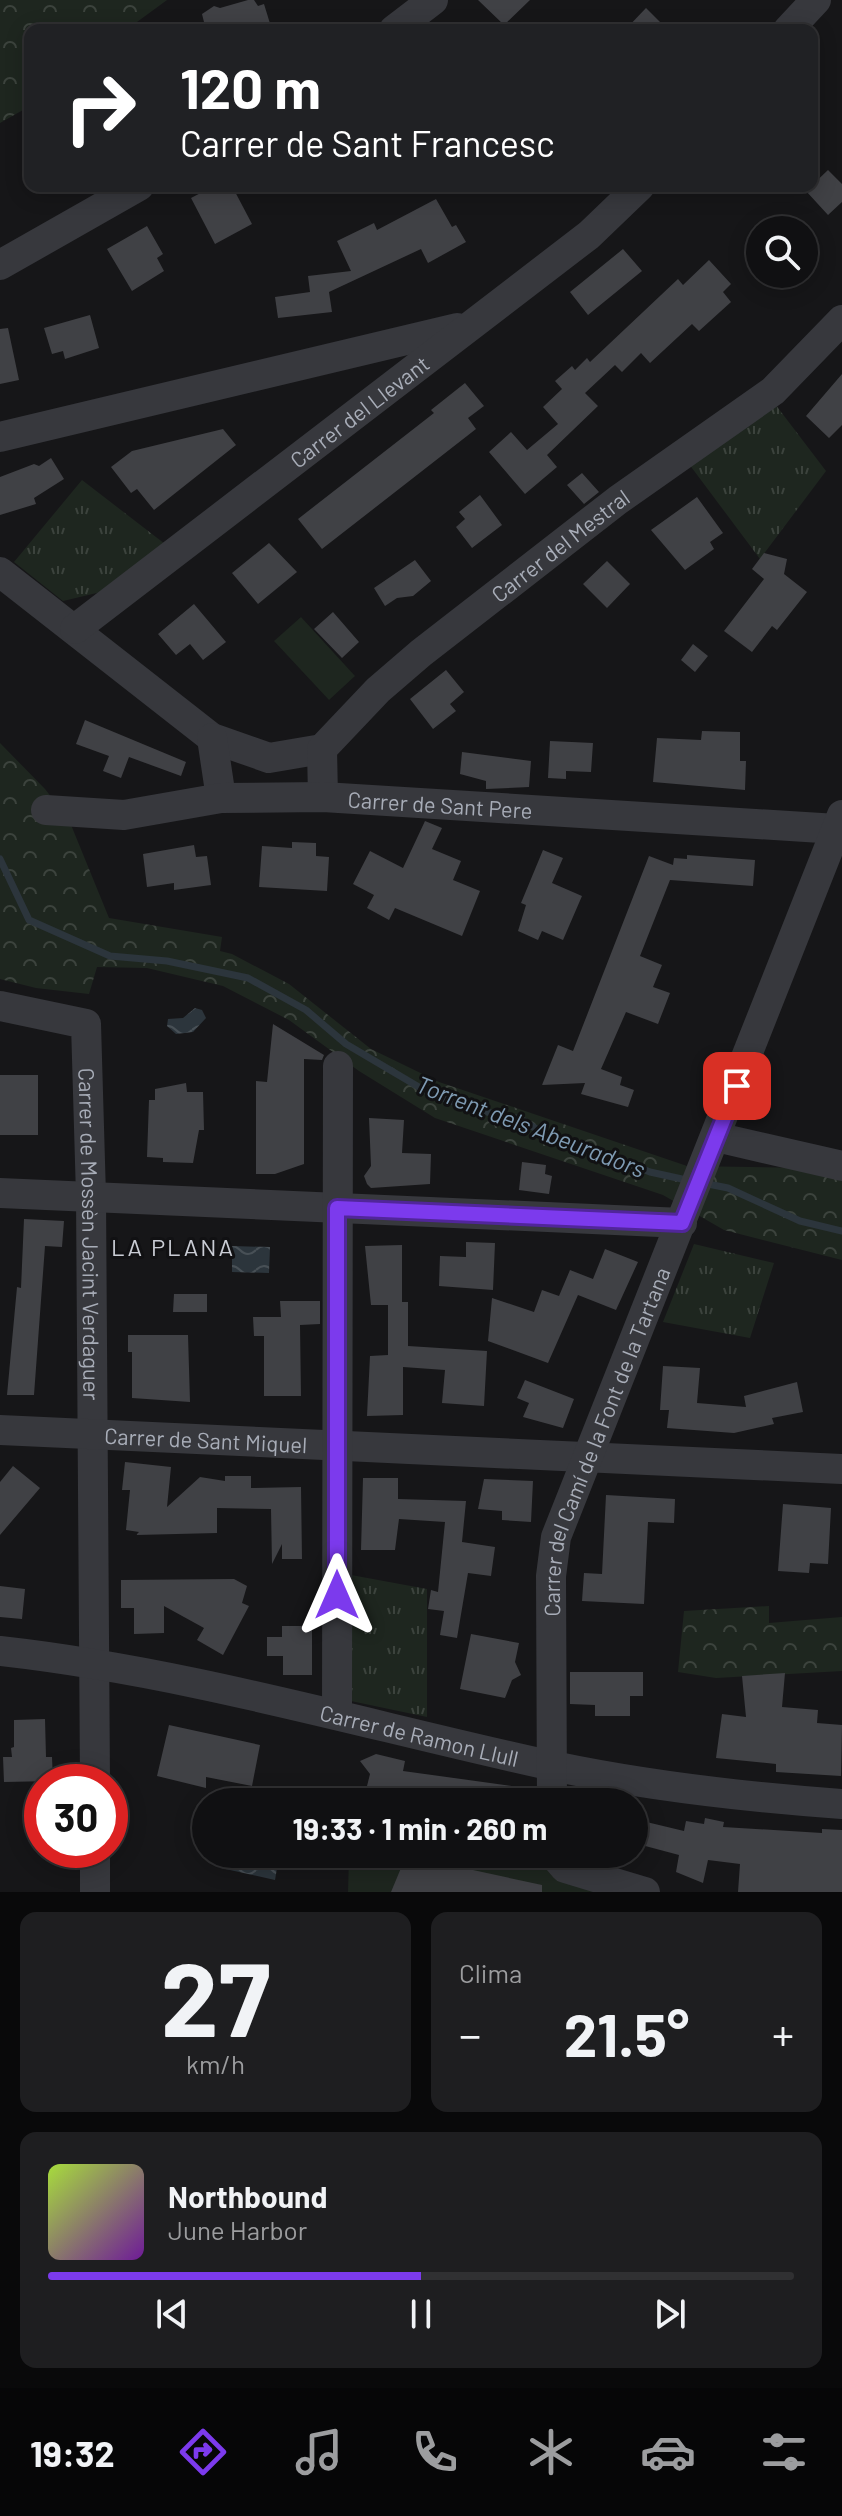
<!DOCTYPE html>
<html lang="es">
<meta charset="utf-8">
<style>
body{margin:0;font-family:Barlow,sans-serif;background:#1e1e20;color:#f1f3f6;height:100vh;display:flex;flex-direction:column;font-size:30px;white-space:nowrap}
*{box-sizing:border-box;margin:0}
p{font-size:26px;color:#9c9d9f}
.icon{flex:none;width:44px;height:44px;fill:none;stroke:currentColor;stroke-width:2;stroke-linecap:round;stroke-linejoin:round}
.map{position:relative;height:1892px;overflow:hidden}
.sheet{display:flex;flex-direction:column;gap:20px;padding:20px;background:#09090a;flex:1}
.sheet>*{flex:none}
.banner{position:absolute;left:24px;top:24px;width:794px;height:168px;border-radius:16px;box-shadow:0 4px 20px #0003,0 0 0 2px #303032;background:#202124;color:#fff;overflow:hidden}
.fabs{position:absolute;left:746px;top:216px;display:grid;gap:16px}
.fabs a{display:grid;place-items:center;width:72px;height:72px;border-radius:50%;background:#101012;box-shadow:0 4px 20px #0003,0 0 0 2px #303032;font-size:40px}
.speed{position:absolute;left:24px;top:1764px;display:flex;gap:16px;font-size:40px;font-weight:700;text-align:center}
.speed>*{display:grid;place-content:center;width:104px;height:104px;border-radius:50%;background:#101012;box-shadow:0 4px 20px #0003,0 0 0 2px #303032;line-height:1}
.speed .limit{border:12px solid #d22;background:#fff;color:#111}
.pin{position:absolute;display:grid;place-items:center;width:68px;height:68px;color:#fff;margin:-34px;border-radius:16px;box-shadow:0 4px 12px #0006}
.me{position:absolute;width:88px;margin:-44px;rotate:0deg;stroke-linejoin:round;filter:drop-shadow(0 0 6px #0008)}
.turn{display:flex;align-items:center;gap:28px;height:168px;padding:0 24px;font-size:36px}
.turn .icon{width:104px;height:104px;stroke-width:2.5}
.turn b{display:block;font-size:56px;line-height:68px}
.big{font-size:60px;font-weight:700;line-height:1.1}
.sheet .widget{flex:1;display:flex;flex-direction:column;justify-content:center;gap:12px;min-width:0;padding:0 28px;border-radius:16px;background:#1e1e20}
.sheet .dial{align-items:center;gap:0}
.dial b{font-size:104px;line-height:1}
.song{display:flex;align-items:center;gap:24px}
.cover{width:96px;height:96px;border-radius:12px;background:linear-gradient(135deg,hsl(80 70% 55%),hsl(280 70% 35%))}
.played{height:8px;border-radius:4px;background:linear-gradient(90deg,#7c3aed 50%,#303032 50%)}
.keys{display:flex;justify-content:space-around;direction:ltr}
.heat{display:flex;justify-content:space-between;align-items:center;font-size:44px;direction:ltr}
.sheet .tiles{flex:1;display:grid;gap:20px;grid-template-columns:1fr 1fr}
.widget:last-child{grid-column:span 2}
.trip{position:absolute;left:192px;top:1788px;width:456px;height:80px;border-radius:40px;background:#101012;box-shadow:0 4px 20px #0003,0 0 0 2px #303032;font-weight:700;line-height:80px;text-align:center}
.menu{display:flex;height:128px;justify-content:space-around;align-items:center;background:#060607;color:#9c9d9f}
.menu .icon{width:56px;height:56px}
.menu .active{color:#7c3aed}
.menu b{font-size:36px;color:#f1f3f6}
.map>svg:first-child{display:block}
.grass{fill:url(#grass-tufts)}
.forest{fill:url(#forest-crowns)}
.garden{fill:#1e261f}
.water{fill:url(#water-waves)}
.lines{fill:none;stroke-linecap:round;stroke-linejoin:round}
.stream{stroke:#2c353c;stroke-width:7}
.building{fill:#404145}
.minor{stroke:#37383d;stroke-width:30}
.route-casing{stroke:#51269a;stroke-width:20}
.route{stroke:#7c3aed;stroke-width:14}
.labels{text-anchor:middle;dominant-baseline:central;stroke-width:6;stroke-linejoin:round;paint-order:stroke}
.street-label{font-size:22px;fill:#a8adb8;stroke:#111113}
.water-label{font-size:24px;font-style:italic;fill:#7f9bb3;stroke:#111113}
.neighbourhood-label{font-size:24px;letter-spacing:2px;fill:#c9ccd4;stroke:#111113}
</style>
<div class="map">
<svg width="842" height="1892" viewBox="0 0 842 1892">
<defs>
<pattern id="grass-tufts" width="24" height="20" patternUnits="userSpaceOnUse" patternTransform="scale(2)"><rect width="24" height="20" fill="#1e261f"/><path d="M3 7l-1-3M5 7V3M7 7l1-3M15 17l-1-3M17 17v-4M19 17l1-3" fill="none" stroke="#3c433d"/></pattern>
<pattern id="forest-crowns" width="20" height="18" patternUnits="userSpaceOnUse" patternTransform="scale(2)"><rect width="20" height="18" fill="#1e261f"/><path d="M2 6a3 3 0 1 1 6 0M12 15a3 3 0 1 1 6 0" fill="none" stroke="#3c433d"/></pattern>
<pattern id="water-waves" width="16" height="10" patternUnits="userSpaceOnUse" patternTransform="scale(2)"><rect width="16" height="10" fill="#2c353c"/><path d="M0 5q4-4 8 0t8 0" fill="none" stroke="#485056"/></pattern>
</defs>
<rect width="100%" height="100%" fill="#161618"/>
<path class="grass" d="M775 404 826 471 760 559 689 464Z
M82 480 165 544 105 591 63 601 14 562Z
M694 1244 774 1263 750 1338 663 1322Z
M351 1575 427 1589V1717L351 1701Z"/>
<path class="forest" d="M0 0H167L126 30H30V106L0 123Z
M0 743 45 789 69 820 109 918 222 937 220 951 232 954 289 984 371 1049 439 1082 687 1166 810 1168 842 1179V1260L724 1230 663 1195 435 1118 359 1071 289 1020 223 986 147 968 97 967 89 994 36 988 0 979Z
M769 1606V1623L842 1617V1671L716 1678 678 1672 684 1611Z"/>
<path class="garden" d="M301 617 355 676 329 700 274 641Z
M349 1854H535L563 1880 607 1892H348Z"/>
<path class="water" d="M195 1008 202 1010 206 1018 193 1032 176 1034 167 1026 168 1019 183 1018Z
M232 1246 270 1247 269 1273 232 1272Z
M224 1854 278 1862 275 1880 221 1868Z"/>
<g class="lines">
<path class="stream" d="M0 859 29 920 110 956 167 961 248 978 306 1010 346 1044 429 1093 472 1109 521 1119 547 1136 585 1146 650 1172 691 1181
M703 1183 728 1188 800 1221 842 1231"/>
</g>
<path class="building" d="M248 0H254L258 6 264 4 272 30H206L202 14 214 6 220 8Z
M478 0H530L504 25Z
M646 8 668 30H625Z
M828 170 842 184V202L828 215 806 191Z
M214 186H232L252 224 215 244 191 198Z
M436 199 452 227 456 225 466 242 428 263 421 249 329 292 332 312 278 318 275 297 310 292 308 276 351 271 337 241 374 223 377 230Z
M147 226 163 254 157 258 164 271 132 291 107 249Z
M623 249 642 271 588 315 570 292Z
M709 260 731 284 723 292 731 302 699 331 692 324 650 363 641 353 622 372 615 365 585 393 598 406 547 455 557 467 525 494 489 452 511 432 527 450 558 424 543 407 562 389 555 381 572 366 575 370 587 358 590 362 678 279 683 285Z
M90 315 99 348 65 359 63 351 52 354 44 328Z
M8 328 19 380 0 384V329Z
M842 374V425L829 438 806 416Z
M465 383 484 406 468 418 476 429 322 549 298 519 434 413 431 410Z
M223 429 236 445 154 510 137 489 131 493 111 467 132 451Z
M51 458 64 479 34 498 36 504 0 515V477L34 464 39 466Z
M582 473 599 492 584 504 567 485Z
M480 495 502 525 472 548 456 527 465 519 459 512Z
M697 497 723 533 710 542 714 549 685 570 651 530Z
M269 543 297 572 258 604 232 573Z
M764 553 787 559 784 574 807 592 777 630 772 626 752 652 724 631 764 579 752 569Z
M415 560 431 581 413 596 397 598 385 606 374 588Z
M607 561 630 584 607 608 583 584Z
M194 604 226 642 203 660 190 644 176 655 158 634Z
M333 612 359 642 342 658 314 629Z
M693 644 708 656 695 672 681 660Z
M446 670 464 692 450 704 456 711 433 729 410 699Z
M85 720 186 762 181 776 129 757 121 778 103 771 109 756 76 744Z
M702 731 740 732V761H746L745 790 653 782 657 738 701 740Z
M550 741 593 743 591 772 566 771V779L548 778Z
M462 752 531 761 529 787 486 789V781L460 774Z
M425 821 442 828 432 849 461 861 453 880 480 891 462 936 395 908 389 920 367 908 374 895 353 884 370 851 403 868Z
M292 842 316 843V856L329 857 327 891 259 887 262 846 292 848Z
M194 845 196 857 207 856 211 885 174 890V883L147 887 143 854Z
M543 850 563 858 552 883 582 896 563 940 542 931 538 940 518 931 526 905 521 903Z
M687 855 755 860 753 886 670 880 640 956 662 965 653 987 670 993 658 1024 626 1012 601 1069 622 1077 620 1085 634 1090 628 1107 581 1094 585 1083 542 1085 558 1045 573 1051 649 856 673 865 674 858 687 859Z
M273 1024 324 1055 322 1060 304 1059V1164L275 1174H256V1081L267 1082Z
M0 1075H38V1135H0Z
M186 1083 187 1092H203L204 1130H199L193 1163 163 1162V1158L147 1157 149 1100H155V1089Z
M369 1118 404 1120 402 1153 431 1154 430 1184 371 1188 367 1184 364 1176 371 1166Z
M522 1162 546 1165 545 1174 552 1176 549 1194 519 1190Z
M24 1219 64 1221 62 1247 45 1246 34 1395H7L17 1287 21 1288Z
M466 1242 495 1243 493 1290 439 1286 440 1256 466 1257Z
M402 1245V1302H408V1346L487 1351 484 1406 442 1403 445 1370 403 1367V1415L367 1416 370 1356 388 1355V1305H371L365 1246Z
M605 1249 638 1262 616 1310 578 1295 548 1363 488 1341 492 1298 534 1312 542 1290 559 1296 570 1270 593 1279Z
M174 1294H207V1312H173Z
M280 1301H320V1324L300 1325 301 1396H264V1336H254L253 1317H281Z
M128 1335H188L190 1402 132 1398V1352H128Z
M663 1366 700 1368 697 1403 746 1407 744 1396 797 1382 803 1412 772 1418 774 1424 734 1433 667 1428 669 1410H660Z
M525 1380 574 1399 563 1428 523 1417 529 1403 517 1398Z
M125 1462 171 1467 167 1507 200 1477 225 1481V1476H251V1488L301 1487 302 1559H282V1544L272 1564 271 1509 217 1508V1533L136 1535 139 1532 126 1530 130 1490H122Z
M13 1466 40 1488 0 1535V1482Z
M363 1478H398V1499L466 1501 462 1542 495 1547 491 1576 468 1573 457 1638 440 1635 444 1611 428 1609 431 1590 438 1592 445 1522 399 1519 395 1550H361Z
M484 1479 533 1481 531 1522 502 1520V1511L478 1509Z
M606 1495 675 1499 674 1523 648 1522 644 1604 582 1601 584 1573 602 1574Z
M783 1504 831 1508 828 1564 810 1563 809 1573 778 1571Z
M234 1579 247 1586 242 1603 249 1606 223 1655 197 1640 204 1628 164 1606V1633L134 1634V1608H121V1580Z
M0 1586 25 1589 22 1619 0 1617Z
M282 1626H312V1675H283V1656H267V1637H282Z
M471 1634 519 1643 515 1662 521 1675 512 1680 505 1698 460 1689Z
M570 1672H643V1696H630V1716H595V1705L570 1704Z
M785 1673 782 1707 818 1710 817 1723 842 1725 841 1776 776 1772V1764L716 1758 722 1714 746 1717 742 1676Z
M45 1719 46 1757H52L53 1781 4 1782 3 1757H12L11 1748 14 1747V1720Z
M169 1725 260 1745 252 1786 206 1777V1788L157 1776Z
M376 1754 405 1761 403 1771 534 1789V1802H415L366 1790 370 1774 360 1761Z
M705 1818 724 1822 723 1827 822 1833V1829L842 1830V1892H738L740 1864 708 1860 703 1883 676 1872 679 1855 634 1843V1819L684 1831 686 1821 704 1824Z
M419 1854 445 1864 542 1885V1892H391L401 1868 368 1855Z"/>
<g class="lines">
<g class="minor">
<path d="M394 30 433 0"/>
<path d="M788 30 816 0"/>
<path d="M0 265 139 186"/>
<path d="M0 437 457 328"/>
<path d="M0 572 212 738 269 758 322 749"/>
<path id="s1" d="M75 629 589 235 640 186"/>
<path d="M212 738 221 798"/>
<path id="s2" d="M323 797 322 749 378 690 421 653 618 500 773 391 842 320"/>
<path id="s3" d="M46 810 124 815 221 798 323 797 837 829"/>
<path id="s4" d="M0 1006 86 1024 91 1196 95 1782"/>
<path d="M716 1137 842 1166"/>
<path d="M0 1193 682 1223"/>
<path id="s5" d="M0 1430 842 1469"/>
<path id="s6" d="M0 1651C188 1672 369 1726 553 1766 648 1786 745 1797 842 1804"/>
<path d="M337 1714 338 1066"/>
<path id="s7" d="M552 1802 551 1576 556 1537 842 815"/>
<path d="M553 1854 565 1868 645 1892"/>
<path d="M95 1892V1850"/>
</g>
</g>
<g class="lines">
<g class="route-casing">
<path id="route" d="M337 1595V1208L682 1223 737 1086"/>
</g>
<use href="#route" class="route"/>
</g>
<g class="labels">
<g class="street-label">
<text stroke="none"><textPath href="#s1" startOffset="358">Carrer del Llevant</textPath></text>
<text stroke="none"><textPath href="#s2" startOffset="362">Carrer del Mestral</textPath></text>
<text stroke="none"><textPath href="#s3" startOffset="396">Carrer de Sant Pere</textPath></text>
<text stroke="none"><textPath href="#s4" startOffset="298">Carrer de Mossèn Jacint Verdaguer</textPath></text>
<text stroke="none"><textPath href="#s5" startOffset="206">Carrer de Sant Miquel</textPath></text>
<text stroke="none"><textPath href="#s7" startOffset="370">Carrer del Camí de la Font de la Tartana</textPath></text>
<text stroke="none"><textPath href="#s6" startOffset="428">Carrer de Ramon Llull</textPath></text>
</g>
<g class="water-label">
<text transform="translate(531 1126) rotate(21)">Torrent dels Abeuradors</text>
</g>
<g class="neighbourhood-label">
<text x="173" y="1246">LA PLANA</text>
</g>
</g>
</svg>
<div class="fabs">
<a><svg class="icon" aria-label="search" viewBox="0 0 24 24"><circle cx="10" cy="10" r="6"/><path d="M15 15l6 6"/></svg></a>
</div>
<div class="speed"><div class="limit">30</div></div>
<div class="pin" style="left:737px;top:1086px;background:#d93025"><svg class="icon" aria-label="arrive" viewBox="0 0 24 24"><path d="M6 21V4h12l-3 4 3 4H6"/></svg></div>
<svg class="me" style="left:337px;top:1595px" viewBox="-20 -20 40 40"><path d="M0-17L14 15 0 8-14 15z" fill="#7c3aed" stroke="#fff" stroke-width="4"/></svg>
<div class="trip">19:33 · 1 min · 260 m</div>
<div class="banner">
<div class="turn"><svg class="icon" aria-label="right" viewBox="0 0 24 24"><path d="M7 20v-9h11M14 6l5 5-5 5"/></svg><div><b>120 m</b>Carrer de Sant Francesc</div></div>
</div>
</div>
<section class="sheet">
<div class="tiles">
<div class="widget dial"><b>27</b><p>km/h</p></div>
<div class="widget"><p>Clima</p>
<div class="heat"><a>−</a><b class="big">21.5°</b><a>+</a></div>
</div>
<div class="widget">
<div class="song"><i class="cover"></i><div><b>Northbound</b><p>June Harbor</p></div></div>
<div class="played"></div>
<div class="keys"><svg class="icon" aria-label="previous" viewBox="0 0 24 24"><path d="M18 5L8 12l10 7zM5 5v14"/></svg><svg class="icon" aria-label="pause" viewBox="0 0 24 24"><path d="M8 5v14M16 5v14"/></svg><svg class="icon" aria-label="next" viewBox="0 0 24 24"><path d="M6 5l10 7-10 7zM19 5v14"/></svg></div>
</div>
</div>
</section>
<nav class="menu">
<b>19:32</b>
<svg class="icon active" aria-label="directions" viewBox="0 0 24 24"><path d="M12 3l9 9-9 9-9-9zM9 14v-3h6M13 9l2 2-2 2"/></svg>
<svg class="icon" aria-label="music" viewBox="0 0 24 24"><path d="M9 18V5l10-2v13"/><circle cx="6" cy="18" r="3"/><circle cx="16" cy="16" r="3"/></svg>
<svg class="icon" aria-label="phone" viewBox="0 0 24 24"><path d="M5 4h4l2 5-3 2q2 4 5 5l2-3 5 2v4C11 20 4 13 5 4z"/></svg>
<svg class="icon" aria-label="climate" viewBox="0 0 24 24"><path d="M12 3v18M4 7l16 10M4 17L20 7"/></svg>
<svg class="icon" aria-label="car" viewBox="0 0 24 24"><path d="M5 17H2v-5l4-1 3-4h7l3 4 3 1v5h-3M9 17h6M6 11h13"/><circle cx="7" cy="17" r="2"/><circle cx="17" cy="17" r="2"/></svg>
<svg class="icon" aria-label="filters" viewBox="0 0 24 24"><path d="M4 7h16M4 17h16"/><circle cx="9" cy="7" r="2"/><circle cx="15" cy="17" r="2"/></svg>
</nav>
